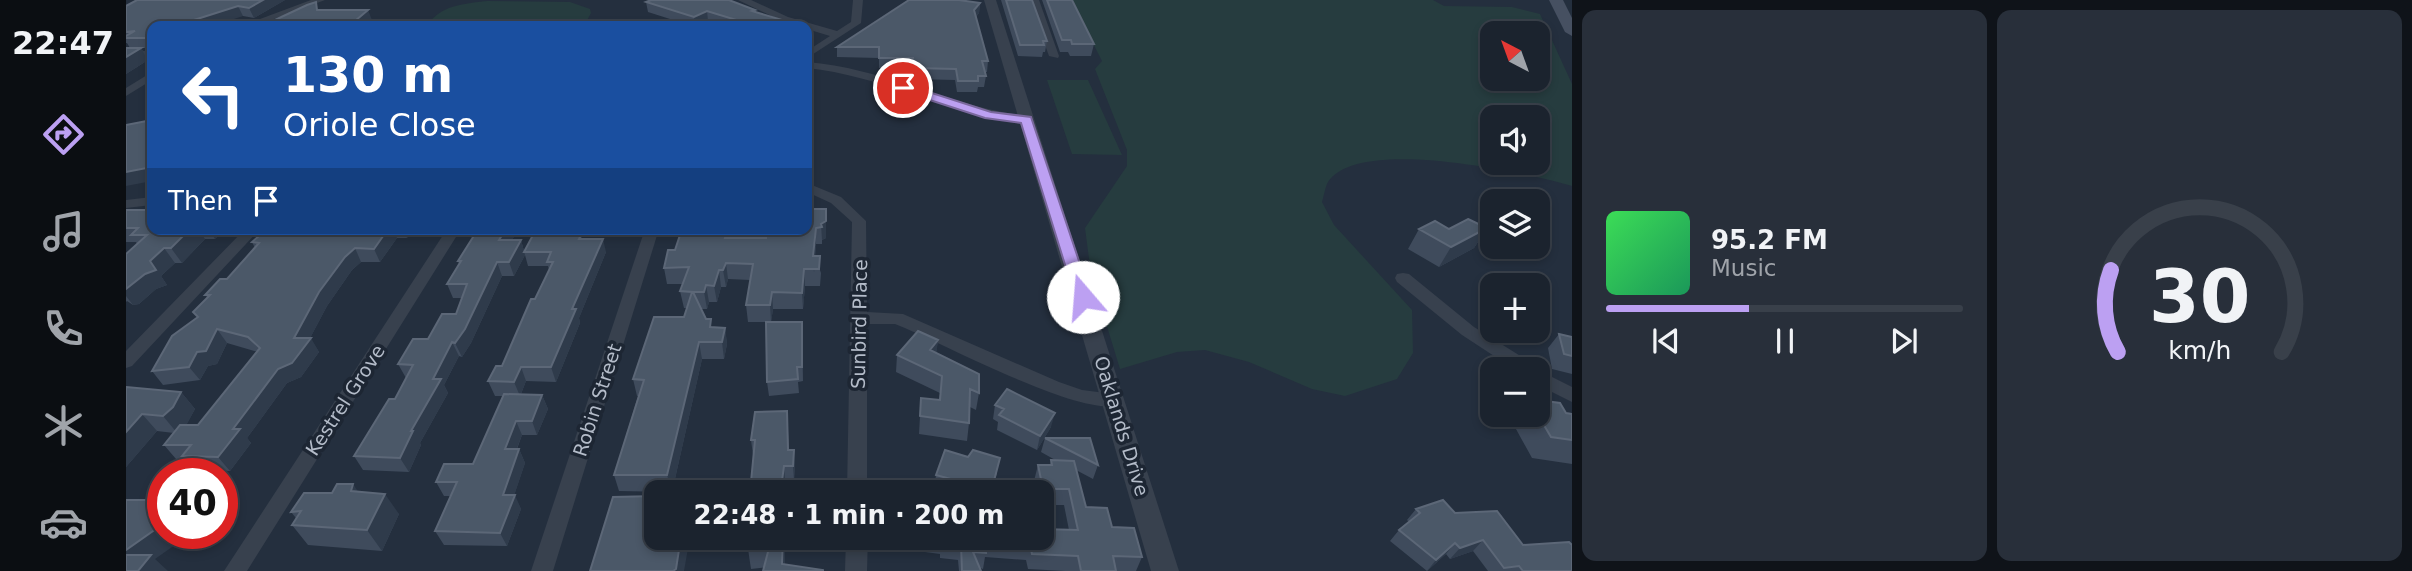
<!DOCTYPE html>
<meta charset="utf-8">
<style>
body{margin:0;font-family:"DejaVu Sans",sans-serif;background:#282f3a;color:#f1f3f6;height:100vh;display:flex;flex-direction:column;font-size:26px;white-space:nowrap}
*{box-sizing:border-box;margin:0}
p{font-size:23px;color:#a0a4aa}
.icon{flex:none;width:38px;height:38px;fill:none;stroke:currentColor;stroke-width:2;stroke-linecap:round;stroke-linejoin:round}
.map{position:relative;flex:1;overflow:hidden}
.side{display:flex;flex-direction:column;gap:10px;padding:10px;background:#0f1319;width:840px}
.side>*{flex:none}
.banner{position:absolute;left:21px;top:21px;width:665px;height:214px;border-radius:14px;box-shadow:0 4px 10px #0003,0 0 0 2px #39404a;background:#1a4fa0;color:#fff;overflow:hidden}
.needle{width:46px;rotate:319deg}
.tools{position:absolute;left:1354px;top:21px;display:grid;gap:14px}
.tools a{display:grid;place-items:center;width:70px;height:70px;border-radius:14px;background:#1b232e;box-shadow:0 4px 10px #0003,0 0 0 2px #39404a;font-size:35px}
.speed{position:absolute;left:21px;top:458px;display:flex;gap:14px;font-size:35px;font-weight:700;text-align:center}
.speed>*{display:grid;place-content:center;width:91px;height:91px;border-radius:50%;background:#1b232e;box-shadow:0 4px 10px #0003,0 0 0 2px #39404a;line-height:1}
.speed .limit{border:10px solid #d22;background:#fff;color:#111}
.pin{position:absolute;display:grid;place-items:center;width:60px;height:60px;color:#fff;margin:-30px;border:4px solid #fff;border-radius:50%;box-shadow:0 2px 7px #0007}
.me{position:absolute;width:77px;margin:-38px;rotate:342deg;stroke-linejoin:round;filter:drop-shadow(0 0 5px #0008)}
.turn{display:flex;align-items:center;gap:24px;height:147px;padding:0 21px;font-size:32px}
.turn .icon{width:91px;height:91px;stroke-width:2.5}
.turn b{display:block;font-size:49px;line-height:60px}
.then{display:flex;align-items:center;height:66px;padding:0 21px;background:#0003;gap:14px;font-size:26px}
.side .tile{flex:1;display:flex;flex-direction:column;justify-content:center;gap:10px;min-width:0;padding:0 24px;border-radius:14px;background:#282f3a}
.side .dial{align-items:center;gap:0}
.dial svg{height:182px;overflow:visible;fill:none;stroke:#39404a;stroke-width:7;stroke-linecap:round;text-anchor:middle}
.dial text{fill:#f1f3f6;stroke:none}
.song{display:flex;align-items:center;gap:21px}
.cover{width:84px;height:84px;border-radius:10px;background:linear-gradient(135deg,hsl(130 70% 55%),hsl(150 70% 35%))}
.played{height:7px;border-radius:4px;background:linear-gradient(90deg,#bca0f2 40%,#39404a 40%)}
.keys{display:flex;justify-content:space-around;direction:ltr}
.side .tiles{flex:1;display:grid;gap:10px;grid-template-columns:repeat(2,1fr)}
.trip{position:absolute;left:518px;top:480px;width:410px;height:70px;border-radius:14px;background:#1b232e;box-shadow:0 4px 10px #0003,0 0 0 2px #39404a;font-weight:600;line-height:70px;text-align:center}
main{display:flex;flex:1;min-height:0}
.dock{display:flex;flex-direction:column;width:126px;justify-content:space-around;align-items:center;background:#0b0e12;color:#a0a4aa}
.dock .icon{width:49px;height:49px}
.dock .on{color:#bca0f2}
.dock b{font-size:32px;color:#f1f3f6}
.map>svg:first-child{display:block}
.green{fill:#263c3f;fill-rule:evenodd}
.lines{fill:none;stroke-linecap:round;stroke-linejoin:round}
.minor{fill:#38414e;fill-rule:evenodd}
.tertiary{fill:#38414e;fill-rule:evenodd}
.secondary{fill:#465061;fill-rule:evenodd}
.wall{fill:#3f4b5c}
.shaded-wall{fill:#2f3b4b}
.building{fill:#4b5868;stroke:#5c6777;stroke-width:2}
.route{fill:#bca0f2;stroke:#7a689d;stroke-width:2}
.labels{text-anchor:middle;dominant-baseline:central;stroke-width:7;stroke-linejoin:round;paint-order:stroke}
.street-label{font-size:19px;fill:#b4bcc9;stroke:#1d2633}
</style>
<main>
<nav class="dock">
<b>22:47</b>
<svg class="icon on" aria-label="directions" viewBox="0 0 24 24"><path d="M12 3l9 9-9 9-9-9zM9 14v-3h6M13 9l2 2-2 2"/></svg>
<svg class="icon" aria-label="music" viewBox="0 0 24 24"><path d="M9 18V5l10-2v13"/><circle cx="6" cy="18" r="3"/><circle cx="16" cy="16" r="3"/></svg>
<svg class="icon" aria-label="phone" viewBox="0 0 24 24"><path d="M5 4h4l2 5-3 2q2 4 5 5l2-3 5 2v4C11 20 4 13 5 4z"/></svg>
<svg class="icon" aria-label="climate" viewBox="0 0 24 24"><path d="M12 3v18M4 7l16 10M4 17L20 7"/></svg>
<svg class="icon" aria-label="car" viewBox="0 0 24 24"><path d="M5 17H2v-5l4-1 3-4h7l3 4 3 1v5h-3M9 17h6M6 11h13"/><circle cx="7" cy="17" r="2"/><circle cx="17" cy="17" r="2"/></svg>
</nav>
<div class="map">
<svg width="1446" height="571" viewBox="0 0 1446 571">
<rect width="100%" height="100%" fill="#242f3e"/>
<path class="green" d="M945 0H1307L1318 6 1386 7 1414 14 1446 84V186C1401 173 1232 135 1202 182 1199 187 1198 196 1196 202L1208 225 1286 310 1287 353 1271 379 1219 396 1186 389 1123 362 1079 350 1051 352 994 369 965 274 959 228 1001 166V150L969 69 976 61ZM1367 33H1412V79H1367ZM1367 117H1412V163H1367Z
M361 1 444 2 464 9 465 13 458 26H301C314 5 337 4 361 1Z
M921 80H962L996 155 946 154Z"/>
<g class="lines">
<path class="minor" d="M185 0H199L129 26H115Z
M612 0H625L662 17 711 31 725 22 727 0H737L735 23 681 58V51L704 36 681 29V26L656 21Z
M903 0H913L933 56 932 58 923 56Z
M0 51H26V57H0Z
M681 62C758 68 825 107 901 116L907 120 901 124C825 114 757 76 681 68Z
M26 72V80L0 96V88Z
M681 183 715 197 740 221 741 312 777 314 933 382 956 390 995 395 998 400 995 405C953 418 816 342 769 324H741V492H721L726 222 705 203 681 192Z
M26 197V205L0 208V200Z
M119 229H134L6 366 0 368V351Z
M321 229H335L121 571H98Z
M519 229H533L427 571H405Z
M1277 273 1283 274 1348 327 1407 364 1410 369H1388L1336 335 1271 282 1269 278 1271 274Z
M1412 370 1446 387V402L1412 385Z
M720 537H742L741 571H719Z"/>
<path class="tertiary" d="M858 0H870L1053 571H1025Z"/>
<path class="secondary" d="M1423 0H1437L1446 18V36L1439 32Z"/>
</g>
<path class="wall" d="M11 0H159L128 18 117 16 26 26 24 48H15L22 60 0 74V48H4L1 43H0V6Z
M875 0H906L921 41 919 52H917L916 57 892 56Z
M916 0H946L968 44 965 56H944L942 52H934Z
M520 2 629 10V12L676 26H599L582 21 572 26H566L522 12Z
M854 3 853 13 850 17 862 61 861 72H859L860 76 858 87H852L851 92H831L829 80 786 79 787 69 753 68V58L711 57V47Z
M700 209V238L696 240V244H690L689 256 695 273 694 286H679L677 309H647L645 322H676L677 381 672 382 673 393 643 396 641 382 640 322H622L620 305 624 280 602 279 600 287H595L591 302H583L581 309H575L580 319 586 327 599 328 601 344 598 359H576L546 492 493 491 488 475 512 396H511L507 379 558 317 561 308H558L554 291 557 284H541L538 268 549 250 606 238H640Z
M0 210 26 229H99L89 239H79L56 263H49L35 276 41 285 30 289 13 304 7 305 1 301 0 302V254L11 244 10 242H0Z
M1361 228 1348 248 1313 267 1282 249 1293 229Z
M141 229H287L281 238H271L254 262H235L226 270 201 306 184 338 193 352 175 377 161 383 121 438 125 443 104 471 68 469 59 459H50L38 445 48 433 31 431 0 467V387L55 392 69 409 60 425H72L132 352 101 343 91 364 82 366 74 380 37 385 26 371 71 318 81 297 79 295 101 279 129 248 126 242Z
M390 233 386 240H395L398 251 455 235 456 239 480 252 453 318 454 323 430 382 400 381 395 394 416 395 422 409 411 435H396L391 449H393L399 463 388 495 395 509 381 546 318 545 309 531 324 496H318L310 482 347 464 377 396H369L362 381 376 366 423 270 422 266H402L399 255 388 276H376L345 343 336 357 333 356 318 385 322 393 294 443 295 445 283 472 237 470 228 456 269 399 280 378 272 364 330 314 336 298H327L321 284 333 264 332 261Z
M1433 334 1446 337V374L1426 369 1422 348Z
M812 340 810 353 853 393 850 410 844 407 843 423 841 441 793 434 795 398 813 400 814 393 770 372 771 355Z
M869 405 925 427 911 450 871 430 872 422 867 419Z
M661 411 663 450 669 464 668 480H659L658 492H626L625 482 628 455H627L625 440Z
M1440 413 1446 414V464L1406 458 1385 420 1389 415Z
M919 438 972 465 967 479 950 470 960 507 986 527 1016 557 1010 571H939L902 569 900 560 859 557 857 569 854 568 855 571H833L832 560 814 558V554L799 552 800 537H915L943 530 938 505H915V492H911L908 481 912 465H924L925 460 931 461 915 452Z
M871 473 866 492 808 491 810 475Z
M232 492 273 514 256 551 182 545 166 525 170 518 165 512 206 493Z
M1290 509 1329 513 1397 545 1446 571H1362L1347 551 1324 559 1320 554 1301 571 1264 541 1273 530 1283 522 1281 520Z
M659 537V565L625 569 622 549Z"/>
<path class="shaded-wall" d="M137 0H159L128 18 123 8Z
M854 3 853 13 847 20 848 10Z
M112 6 117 16 87 26H59L68 20Z
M242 10 246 20 239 26H223Z
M581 11 582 21 569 26 568 17Z
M26 42V51L22 45Z
M15 48 22 60 0 74V57Z
M26 167V181L0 186V172Z
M700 209V238L696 240 695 224Z
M690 228V244L688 273 687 256Z
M1361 228 1348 248 1313 267 1325 247Z
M64 229H72L79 239 56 263 45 248Z
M83 229H99L89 239Z
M262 229H267L271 238 254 262 248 249Z
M277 229H287L281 238Z
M380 229H389L390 233 378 254 373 240Z
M602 229H608L601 255 599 238Z
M477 239 480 252 453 318 454 323 430 382 425 367 446 309Z
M395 240 399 255 388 276 383 262Z
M38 248 49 263 35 276 41 285 30 289 13 304 7 305 0 296V289L24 261Z
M229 248 235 262 226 270 201 306 182 342 185 338 193 352 175 377 161 383 121 438 125 443 104 471 92 457 107 429 168 338 193 292 219 257Z
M371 262 376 276 345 343 336 357 329 343Z
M600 263 602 279 600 287 597 270Z
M678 269 679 286 677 309 676 293Z
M593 270 595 287 591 302 588 286Z
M580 285 583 302 581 309 578 292Z
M646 292 647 309 645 322 644 305Z
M599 328 601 344 598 359 596 342Z
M91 329 101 343 91 364 82 366 74 380 63 367 71 352Z
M812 340 810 357 804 350Z
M326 342 333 356 318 385 322 393 294 443 295 445 283 472 274 458 307 379Z
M573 342 576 359 546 492 541 475Z
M395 367 400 381 394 396 388 382Z
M55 392 69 409 61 424 52 434 37 416Z
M416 395 422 409 411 435 406 421Z
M929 413 925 427 911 450 914 436Z
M16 414 31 431 0 467V432Z
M390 421 396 435 385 463 379 449Z
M393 449 399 463 384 508 389 495 395 509 381 546 374 533 377 495Z
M668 450 669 464 668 480 667 466Z
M658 466 659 480 658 492 656 481Z
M227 484 241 505 225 491Z
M259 494 273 514 256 551 241 530Z
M37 524V534H50L56 540 29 559 42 571H11L0 561V550Z
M52 534H70L60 542Z
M555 537H564L558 571H547Z
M657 537H659V571L656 564Z
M1357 540 1347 551 1324 559 1334 548Z
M1329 543 1320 554 1301 571 1310 560Z"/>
<path class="building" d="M11 0H137L123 8 112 6 68 20 59 26H26V42L22 45 20 38H0V36L9 31 0 32V6Z
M525 0H603L629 10 626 11 676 26H630L581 11 568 17 520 2Z
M783 0H833L854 3 848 10 862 61H856L860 76H852V81H832L830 69 787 68V58H753V47H711Z
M880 0H906L921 41H917L918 45H894Z
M921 0H946L968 44H946L945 40H936Z
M190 2 191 10H242L223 26H136L181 5Z
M284 25 341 26H283Z
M0 48H15L0 57Z
M26 120V167L0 172V125Z
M681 209H700V221L695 224 696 227 690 228 687 256H694L693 269H678L676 293 646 292 644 305H620L627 264 600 263 597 270H593L588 286 580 285 578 292H567L580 319H585L584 327 599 328 596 342H573L541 475H488L518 380 507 379 528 317H558L566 292 554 291 563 267 538 268 542 250H549L556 229H602L599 238H640V229H681Z
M0 210H26V229H64L45 248H38L24 261 30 270 19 274 0 289V254L21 235H5L12 228H0Z
M1342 219 1361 228 1325 247 1293 229 1309 221 1323 229Z
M141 229H262L248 249 229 248 219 257 193 292 168 338H185L166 363 152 369 107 429H114L92 457 56 456 65 445H38L54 425H72L134 348 122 337 91 329 80 351 71 352 63 367 26 371 46 336 72 317 67 312 84 295H79L94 279H101L133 243 126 242Z
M361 229H380L373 240H395L383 262H371L339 329 329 343 326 342 307 379H315L285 431H287L274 458 228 456 263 399H269L287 365 272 364 287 339H302L316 314H330L341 284H321L335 261H332L349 234H358Z
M407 235H455L453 239H477L446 309H450L425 367H395L388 382 362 381 370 366H376L405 299H409L427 262H421L425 252H398Z
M640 322H676V367H671L672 379 641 382Z
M792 331 812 340 804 350 853 374V393L844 389 843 423 794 416 795 398 814 400 816 376 771 355Z
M1433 334 1446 337V356L1438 354Z
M0 387 55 392 47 407 37 416 16 414 0 432Z
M881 389 929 413 914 436 873 415 878 409 869 405Z
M378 394 416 395 406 421H390L379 449H393L377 495H389L374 533 309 531 331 482H310L318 464H347Z
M1412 400 1434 403 1440 413 1446 414V440L1425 437 1412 415Z
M661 411 662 450H668L667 466H658L656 481 625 482 629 440H625L629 412Z
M919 438H964L972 465Z
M819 450 842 457 847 450 874 458 865 492H831L832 481 810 475Z
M925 460 948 461 960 507 981 508 986 527 1008 528 1016 557 987 556 990 571H955L952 556 906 554 904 545 859 541 860 553 847 552 855 571H836L835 545 816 543V539L803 537H915V529L952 530 943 489H917L912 465H926Z
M211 484H227L225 491 259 494 241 530 166 525 175 511 165 512 178 493H206Z
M37 488V524L0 550V500H20Z
M530 496V537H555L550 569 547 571H464L487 497Z
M1317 500 1329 513 1371 511 1397 545 1443 542 1446 545V571H1397L1393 566 1378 568 1357 540 1334 548 1329 543 1310 560 1273 530 1294 513 1290 509Z
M622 537H657L656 564 697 570V571H637L643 548 622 549Z
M0 555H25L12 571H0Z"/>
<path class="route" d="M773 85H781L865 112 905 117 965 297 963 301 957 303 949 297 895 123 859 118 773 90Z"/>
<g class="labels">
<g class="street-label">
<text transform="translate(733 324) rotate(-89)">Sunbird Place</text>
<text transform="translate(219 400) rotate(-57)">Kestrel Grove</text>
<text transform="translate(471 400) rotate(-72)">Robin Street</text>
<text transform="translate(996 426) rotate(73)">Oaklands Drive</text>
</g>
</g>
</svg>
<div class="tools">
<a><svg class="needle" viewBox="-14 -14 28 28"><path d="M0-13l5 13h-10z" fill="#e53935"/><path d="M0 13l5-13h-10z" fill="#a0a4aa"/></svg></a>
<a><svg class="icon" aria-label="sound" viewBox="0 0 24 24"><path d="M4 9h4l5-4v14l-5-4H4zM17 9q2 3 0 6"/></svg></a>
<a><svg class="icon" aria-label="layers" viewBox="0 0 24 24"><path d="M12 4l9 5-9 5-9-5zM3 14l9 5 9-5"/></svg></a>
<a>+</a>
<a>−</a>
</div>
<div class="speed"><div class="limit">40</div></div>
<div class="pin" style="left:777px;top:88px;background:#d93025"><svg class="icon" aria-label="arrive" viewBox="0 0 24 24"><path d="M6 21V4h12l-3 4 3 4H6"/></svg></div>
<svg class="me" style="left:957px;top:297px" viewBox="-20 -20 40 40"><circle r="19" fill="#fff"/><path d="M0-13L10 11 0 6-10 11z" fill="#bca0f2"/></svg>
<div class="trip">22:48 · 1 min · 200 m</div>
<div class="banner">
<div class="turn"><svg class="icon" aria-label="left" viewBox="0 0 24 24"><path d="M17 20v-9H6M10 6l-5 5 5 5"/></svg><div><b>130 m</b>Oriole Close</div></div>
<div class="then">Then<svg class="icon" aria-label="arrive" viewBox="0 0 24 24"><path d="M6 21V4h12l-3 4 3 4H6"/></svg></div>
</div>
</div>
<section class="side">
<div class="tiles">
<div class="tile">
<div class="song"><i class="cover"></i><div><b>95.2 FM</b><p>Music</p></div></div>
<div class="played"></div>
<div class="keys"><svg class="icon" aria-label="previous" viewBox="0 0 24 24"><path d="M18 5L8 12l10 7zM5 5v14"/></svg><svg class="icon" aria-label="pause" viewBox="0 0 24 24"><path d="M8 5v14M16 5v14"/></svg><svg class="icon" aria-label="next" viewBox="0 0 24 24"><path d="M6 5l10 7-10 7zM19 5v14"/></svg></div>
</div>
<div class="tile dial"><svg viewBox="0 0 100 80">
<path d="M14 69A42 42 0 1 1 86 69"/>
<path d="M14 69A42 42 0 0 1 11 33" stroke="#bca0f2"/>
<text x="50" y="56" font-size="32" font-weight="700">30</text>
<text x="50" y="72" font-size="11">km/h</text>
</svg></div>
</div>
</section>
</main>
